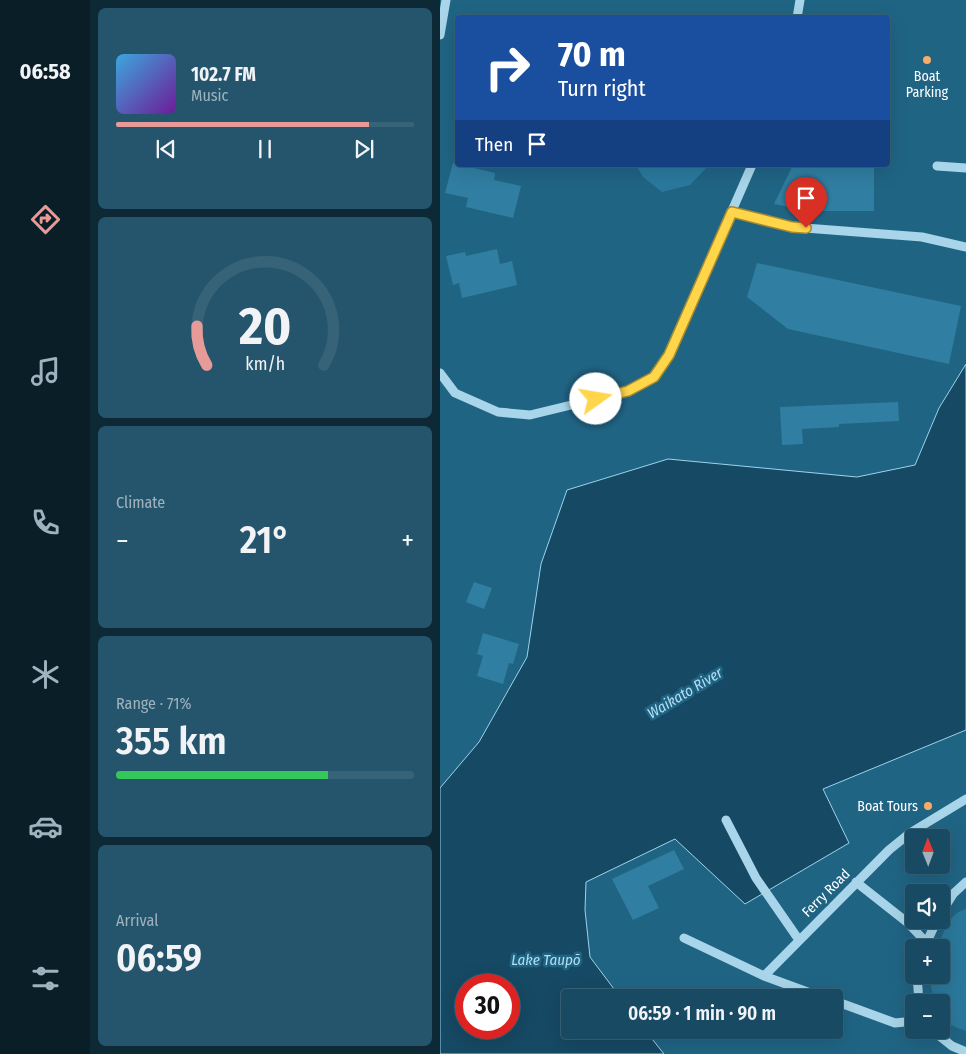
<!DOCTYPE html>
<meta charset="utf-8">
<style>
body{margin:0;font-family:"Fira Sans Condensed",sans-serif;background:#25556c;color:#f1f3f6;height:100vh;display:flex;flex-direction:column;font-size:19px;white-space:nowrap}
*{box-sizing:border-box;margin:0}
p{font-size:16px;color:#9fb3be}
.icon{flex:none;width:28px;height:28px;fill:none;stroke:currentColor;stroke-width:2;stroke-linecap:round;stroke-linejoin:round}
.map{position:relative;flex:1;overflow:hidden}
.drawer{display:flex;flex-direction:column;gap:8px;padding:8px;background:#0d2936;width:350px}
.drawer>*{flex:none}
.guide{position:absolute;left:15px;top:15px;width:435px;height:152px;border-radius:5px;box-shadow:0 5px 20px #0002,0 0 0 1px #366378;background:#1a4fa0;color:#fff;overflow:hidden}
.needle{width:32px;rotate:359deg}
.buttons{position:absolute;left:465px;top:829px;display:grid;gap:10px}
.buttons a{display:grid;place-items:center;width:45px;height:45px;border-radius:5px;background:#184b63;box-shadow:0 5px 20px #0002,0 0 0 1px #366378;font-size:25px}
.speed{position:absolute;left:15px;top:974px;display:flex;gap:10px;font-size:25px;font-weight:700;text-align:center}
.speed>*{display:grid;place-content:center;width:65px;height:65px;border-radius:50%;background:#184b63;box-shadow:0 5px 20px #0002,0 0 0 1px #366378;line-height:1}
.speed .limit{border:8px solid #d22;background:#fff;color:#111}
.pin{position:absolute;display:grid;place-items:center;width:42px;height:42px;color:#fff;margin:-51px -21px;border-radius:50% 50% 50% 0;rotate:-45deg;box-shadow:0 0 5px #0007}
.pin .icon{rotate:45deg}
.me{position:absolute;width:55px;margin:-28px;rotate:77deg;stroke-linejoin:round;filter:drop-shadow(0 0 4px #0008)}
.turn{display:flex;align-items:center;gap:18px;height:105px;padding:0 20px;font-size:22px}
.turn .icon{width:65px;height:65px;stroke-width:2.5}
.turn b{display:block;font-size:35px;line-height:42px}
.then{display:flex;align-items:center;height:48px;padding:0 20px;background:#0003;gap:10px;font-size:19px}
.big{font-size:38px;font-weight:600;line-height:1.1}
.drawer .tile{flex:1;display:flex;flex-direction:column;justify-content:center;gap:8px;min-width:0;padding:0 18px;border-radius:8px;background:#25556c}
.drawer .dial{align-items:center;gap:0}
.dial svg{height:130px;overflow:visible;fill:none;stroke:#366378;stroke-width:7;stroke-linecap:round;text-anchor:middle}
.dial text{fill:#f1f3f6;stroke:none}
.song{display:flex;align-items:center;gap:15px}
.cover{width:60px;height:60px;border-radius:8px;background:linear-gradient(135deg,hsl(200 70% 55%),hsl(280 70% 35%))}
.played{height:5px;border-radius:2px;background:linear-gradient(90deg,#e69b98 85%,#366378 85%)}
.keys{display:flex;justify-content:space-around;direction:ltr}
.heat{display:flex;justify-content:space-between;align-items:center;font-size:28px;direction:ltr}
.charge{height:8px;border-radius:4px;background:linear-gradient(90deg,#34c759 71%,#366378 0)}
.trip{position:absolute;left:121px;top:989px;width:282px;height:50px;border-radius:5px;background:#184b63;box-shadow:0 5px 20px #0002,0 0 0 1px #366378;font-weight:600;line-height:50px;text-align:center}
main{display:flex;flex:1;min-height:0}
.menu{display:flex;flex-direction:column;width:90px;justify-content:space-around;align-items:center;background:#0a1e28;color:#9fb3be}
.menu .icon{width:35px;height:35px}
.menu .current{color:#e69b98}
.menu b{font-size:22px;color:#f1f3f6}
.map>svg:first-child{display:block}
.green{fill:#2a799d}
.water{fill:#164964;stroke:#9cd3eb;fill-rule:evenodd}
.building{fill:#307ea2}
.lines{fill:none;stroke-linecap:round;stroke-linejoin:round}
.minor{stroke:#a8d5e9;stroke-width:9}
.route-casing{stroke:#a68a30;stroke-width:12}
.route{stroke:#ffd54a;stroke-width:9}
.poi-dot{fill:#f7ac69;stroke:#206484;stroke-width:2}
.labels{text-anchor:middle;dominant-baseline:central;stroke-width:5;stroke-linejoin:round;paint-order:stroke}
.poi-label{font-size:14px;fill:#fff;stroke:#206484}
.street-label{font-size:14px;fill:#fff;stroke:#206484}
.water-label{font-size:15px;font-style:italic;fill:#b4def1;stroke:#206484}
</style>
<main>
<nav class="menu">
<b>06:58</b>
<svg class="icon current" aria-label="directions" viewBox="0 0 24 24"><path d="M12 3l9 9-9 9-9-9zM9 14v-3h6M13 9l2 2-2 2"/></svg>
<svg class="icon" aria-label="music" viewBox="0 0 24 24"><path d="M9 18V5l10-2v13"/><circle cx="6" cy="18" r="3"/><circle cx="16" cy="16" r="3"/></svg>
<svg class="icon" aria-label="phone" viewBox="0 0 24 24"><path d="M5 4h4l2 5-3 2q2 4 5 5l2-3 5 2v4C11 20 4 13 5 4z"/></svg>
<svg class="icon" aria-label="climate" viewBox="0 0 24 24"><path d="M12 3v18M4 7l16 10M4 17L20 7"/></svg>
<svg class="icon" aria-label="car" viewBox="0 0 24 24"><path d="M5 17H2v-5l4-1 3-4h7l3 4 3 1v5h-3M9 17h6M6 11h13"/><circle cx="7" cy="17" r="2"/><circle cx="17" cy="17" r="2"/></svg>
<svg class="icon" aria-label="filters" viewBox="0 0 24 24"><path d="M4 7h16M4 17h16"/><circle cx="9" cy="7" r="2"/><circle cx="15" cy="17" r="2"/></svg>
</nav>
<section class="drawer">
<div class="tile">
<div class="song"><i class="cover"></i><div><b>102.7 FM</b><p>Music</p></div></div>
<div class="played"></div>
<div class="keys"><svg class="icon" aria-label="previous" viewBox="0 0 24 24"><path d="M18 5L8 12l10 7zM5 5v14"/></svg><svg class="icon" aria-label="pause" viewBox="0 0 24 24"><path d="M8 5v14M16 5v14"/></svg><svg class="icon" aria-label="next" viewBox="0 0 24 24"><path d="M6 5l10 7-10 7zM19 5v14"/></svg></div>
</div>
<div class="tile dial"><svg viewBox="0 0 100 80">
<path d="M14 69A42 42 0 1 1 86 69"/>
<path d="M14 69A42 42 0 0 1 8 45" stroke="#e69b98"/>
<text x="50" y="56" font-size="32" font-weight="700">20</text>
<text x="50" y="72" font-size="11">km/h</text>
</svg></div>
<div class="tile"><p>Climate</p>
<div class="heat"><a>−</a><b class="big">21°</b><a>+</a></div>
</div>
<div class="tile"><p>Range · 71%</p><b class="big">355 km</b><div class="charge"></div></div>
<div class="tile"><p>Arrival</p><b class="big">06:59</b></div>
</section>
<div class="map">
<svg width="526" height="1054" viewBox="0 0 526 1054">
<rect width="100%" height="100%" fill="#206484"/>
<path class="green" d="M196 165H269L250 185 222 192 203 177Z
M526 909V1031C508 1024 501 1024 501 1002H495L491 987 492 975H501V948L498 947C503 933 509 913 526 909Z"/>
<path class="water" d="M526 364V730L383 789 409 843 305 904 235 839 146 882 145 910 150 957 180 997 130 998V1030H205L224 1054H0V788L39 742 87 657 101 564 127 490 228 459 417 477 475 465 499 408ZM26 985H69V1028H26Z"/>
<path class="building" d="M13 163 55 173 54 180 81 186 73 218 26 207 28 198 5 193Z
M353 165H434V211H368L334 204Z
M57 249 60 264 72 261 77 285 22 298 19 283 13 285 6 256 25 252 26 256Z
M317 263 521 306 509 364 348 329 307 297Z
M458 402 459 421 399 424V427L362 429 363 444 342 445 340 407Z
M34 582 52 588 44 609 26 602Z
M43 633 79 644 73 664 69 663 63 684 37 676 43 656 37 654Z
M234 850 244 869 208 886 219 908 193 920 172 879Z"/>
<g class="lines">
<path class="minor" d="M357 18 360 0
M0 35 6 0
M497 166 526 168
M292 212 352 227 482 237 526 247
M0 373 15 393 58 412 90 415 189 391 214 377 229 355 312 165
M286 820 316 878 359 940
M416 882 468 923 485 941
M501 913 513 894 526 882
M244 938 324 976
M484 948 497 920
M477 975 479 1002
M384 998 324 976 449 850 470 833 526 799
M395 1001 455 1023 474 1021
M492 1030 512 1046 526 1052"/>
</g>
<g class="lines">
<g class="route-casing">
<path id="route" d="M156 399 188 391 214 377 229 355 292 212 352 227 366 228"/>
</g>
<use href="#route" class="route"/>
</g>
<g class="poi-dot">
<circle cx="487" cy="60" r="5"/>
<circle cx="488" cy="806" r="5"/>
</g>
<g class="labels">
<g class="poi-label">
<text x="487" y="76">Boat<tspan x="487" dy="16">Parking</tspan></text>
<text x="478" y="806" text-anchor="end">Boat Tours</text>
</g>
<g class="street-label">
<text transform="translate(386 893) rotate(-45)">Ferry Road</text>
</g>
<g class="water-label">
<text transform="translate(245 693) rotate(-31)">Waikato River</text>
<text x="106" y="960">Lake Taupō</text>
</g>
</g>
</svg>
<div class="buttons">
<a><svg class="needle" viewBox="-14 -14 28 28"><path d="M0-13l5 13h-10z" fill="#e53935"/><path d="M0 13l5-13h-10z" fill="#9fb3be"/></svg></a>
<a><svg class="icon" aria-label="sound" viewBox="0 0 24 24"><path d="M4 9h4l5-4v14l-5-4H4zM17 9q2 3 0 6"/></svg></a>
<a>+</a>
<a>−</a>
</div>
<div class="speed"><div class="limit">30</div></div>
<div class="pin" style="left:366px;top:228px;background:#d93025"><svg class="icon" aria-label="arrive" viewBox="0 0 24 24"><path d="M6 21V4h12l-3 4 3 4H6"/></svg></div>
<svg class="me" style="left:156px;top:399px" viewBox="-20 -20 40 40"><circle r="19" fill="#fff"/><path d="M0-13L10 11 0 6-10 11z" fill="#ffd54a"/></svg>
<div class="trip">06:59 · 1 min · 90 m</div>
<div class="guide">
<div class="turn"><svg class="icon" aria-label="right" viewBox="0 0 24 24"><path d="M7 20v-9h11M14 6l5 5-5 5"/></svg><div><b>70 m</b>Turn right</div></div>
<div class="then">Then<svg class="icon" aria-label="arrive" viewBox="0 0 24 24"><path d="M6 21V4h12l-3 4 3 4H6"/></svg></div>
</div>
</div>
</main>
